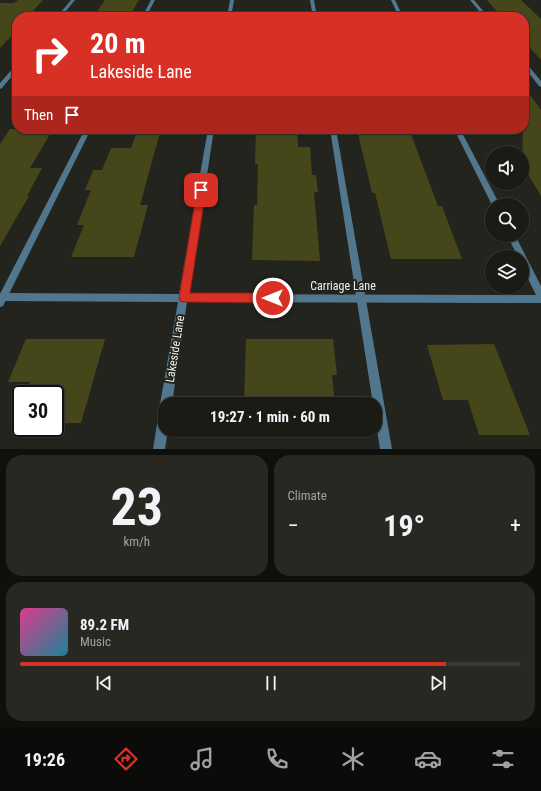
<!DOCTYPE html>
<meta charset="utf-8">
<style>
body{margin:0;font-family:"Roboto Condensed",sans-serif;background:#282823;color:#f1f3f6;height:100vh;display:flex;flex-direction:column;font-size:15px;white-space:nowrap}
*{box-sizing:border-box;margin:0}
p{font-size:13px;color:#a0a1a1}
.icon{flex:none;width:22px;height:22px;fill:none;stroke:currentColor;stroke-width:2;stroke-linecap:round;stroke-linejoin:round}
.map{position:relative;height:449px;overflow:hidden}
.details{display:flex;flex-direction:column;gap:6px;padding:6px;background:#0f0f0c;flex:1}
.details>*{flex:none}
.hud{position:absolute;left:12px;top:12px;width:517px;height:122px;border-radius:16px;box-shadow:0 1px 3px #0004,0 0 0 1px #393935;background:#d93025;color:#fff;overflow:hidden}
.tools{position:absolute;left:485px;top:146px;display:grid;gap:8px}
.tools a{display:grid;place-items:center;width:44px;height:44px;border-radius:50%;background:#1b1b16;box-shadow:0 1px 3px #0004,0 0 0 1px #393935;font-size:20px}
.speed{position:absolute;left:12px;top:385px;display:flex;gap:8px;font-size:20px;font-weight:700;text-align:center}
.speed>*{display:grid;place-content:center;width:52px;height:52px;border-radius:50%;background:#1b1b16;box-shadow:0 1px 3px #0004,0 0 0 1px #393935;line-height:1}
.speed .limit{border:2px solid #111;border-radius:6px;background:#fff;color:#111}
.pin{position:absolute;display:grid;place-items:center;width:34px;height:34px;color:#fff;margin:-17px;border-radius:8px;box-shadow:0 2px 6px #0006}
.me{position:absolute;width:44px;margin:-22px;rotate:270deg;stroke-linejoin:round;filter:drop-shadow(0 0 3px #0008)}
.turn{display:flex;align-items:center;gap:14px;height:84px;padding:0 12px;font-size:18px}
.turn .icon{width:52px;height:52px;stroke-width:2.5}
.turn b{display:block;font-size:28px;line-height:34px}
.then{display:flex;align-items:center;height:38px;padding:0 12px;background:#0003;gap:8px;font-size:15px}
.big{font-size:30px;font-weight:700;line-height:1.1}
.details .widget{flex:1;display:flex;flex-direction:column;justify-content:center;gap:6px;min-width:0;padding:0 14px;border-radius:16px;background:#282823}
.details .dial{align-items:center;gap:0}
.dial b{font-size:52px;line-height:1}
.song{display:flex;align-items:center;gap:12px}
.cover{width:48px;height:48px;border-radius:6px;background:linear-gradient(135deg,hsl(330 70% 55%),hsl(190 70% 35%))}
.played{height:4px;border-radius:2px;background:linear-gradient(90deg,#d93025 85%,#393935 85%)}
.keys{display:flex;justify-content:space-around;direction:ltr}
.heat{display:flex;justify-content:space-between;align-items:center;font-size:22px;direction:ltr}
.details .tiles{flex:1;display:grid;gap:6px;grid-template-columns:1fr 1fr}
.widget:last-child{grid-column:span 2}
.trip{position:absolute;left:158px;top:397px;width:224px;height:40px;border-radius:16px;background:#1b1b16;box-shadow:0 1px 3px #0004,0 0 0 1px #393935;font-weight:700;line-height:40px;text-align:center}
.menu{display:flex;height:64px;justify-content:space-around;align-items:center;background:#0b0b09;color:#a0a1a1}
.menu .icon{width:28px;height:28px}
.menu .active{color:#d93025}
.menu b{font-size:18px;color:#f1f3f6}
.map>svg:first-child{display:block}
.building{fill:#46461b}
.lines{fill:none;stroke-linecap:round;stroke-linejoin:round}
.lane{fill:#51778e;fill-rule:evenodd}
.street{fill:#51778e;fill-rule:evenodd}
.route{fill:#d93025;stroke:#8d1f18}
.labels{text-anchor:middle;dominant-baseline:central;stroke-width:4;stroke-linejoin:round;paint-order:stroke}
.street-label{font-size:12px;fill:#f1f1ec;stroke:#24241e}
</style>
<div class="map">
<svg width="541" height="449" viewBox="0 0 541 449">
<rect width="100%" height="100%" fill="#24241e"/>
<path class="building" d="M18 0H43L31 13H33L29 17H17V30L0 48V3H14Z
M105 0H139L129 17H93Z
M487 0H521L541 19V60L524 41V17H502Z
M524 87 541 110V196L522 164Z
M10 129H53L30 168H42L27 196H29L0 246V144Z
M138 129H161L140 205H148L134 257H71L84 225H77L91 190H85L93 170H102L111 148H131Z
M256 129H297L298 147H310L312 175H316L318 192H314L320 261 252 260 254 205H257L258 164H255Z
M357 129H409L438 206H442L462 259H391L375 193H372Z
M26 339H105L81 423H55V394H25L30 382H8Z
M246 339H333L337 375H332L335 404H244Z
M494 344 530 435H479L468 400H443L427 345Z
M243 430H338V436H242Z"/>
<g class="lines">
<path class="lane" d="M151 0H155L146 17H142Z
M310 0H314L317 17H313Z
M470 0H474L488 17H484Z
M524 62 526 63 541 81V87L539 86 524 67Z
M85 129H91L3 306 0 307V294Z
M330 129H336L392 449H380L375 417V404H373Z"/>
<path class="street" d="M71 0H75L61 17H57Z
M230 0H234L231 17H227Z
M391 0H395L403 17H399Z
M17 65V70L2 88 0 89V83L15 66Z
M208 129H214L189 294 536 295 522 267V257H518L507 235H515L541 286V303L187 302 172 404H165V430H168L165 449H153L159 412 162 408 160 404 178 302 0 301V293L179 294Z
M454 129H460L500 205H492Z"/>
</g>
<path class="route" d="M201 187 206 190 190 293H273L276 295 278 298 276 301 273 303 184 302 180 301 179 298 197 190Z"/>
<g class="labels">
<g class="street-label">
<text x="343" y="286">Carriage Lane</text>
<text transform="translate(175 349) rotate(-81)">Lakeside Lane</text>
</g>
</g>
</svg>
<div class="tools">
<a><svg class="icon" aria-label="sound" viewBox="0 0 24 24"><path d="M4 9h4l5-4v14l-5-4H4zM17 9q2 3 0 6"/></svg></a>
<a><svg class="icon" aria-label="search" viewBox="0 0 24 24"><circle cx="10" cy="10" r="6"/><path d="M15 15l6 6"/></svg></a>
<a><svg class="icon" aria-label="layers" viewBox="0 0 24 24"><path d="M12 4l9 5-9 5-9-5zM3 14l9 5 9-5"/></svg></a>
</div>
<div class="speed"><div class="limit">30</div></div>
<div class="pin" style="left:201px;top:190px;background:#d93025"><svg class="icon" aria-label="arrive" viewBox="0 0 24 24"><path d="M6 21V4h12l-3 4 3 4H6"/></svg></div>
<svg class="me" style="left:273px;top:298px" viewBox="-20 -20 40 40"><circle r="17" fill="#d93025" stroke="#fff" stroke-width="3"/><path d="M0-11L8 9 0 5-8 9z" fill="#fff"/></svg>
<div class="trip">19:27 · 1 min · 60 m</div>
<div class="hud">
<div class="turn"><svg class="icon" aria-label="right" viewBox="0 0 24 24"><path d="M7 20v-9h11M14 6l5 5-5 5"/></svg><div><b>20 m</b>Lakeside Lane</div></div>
<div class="then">Then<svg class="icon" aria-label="arrive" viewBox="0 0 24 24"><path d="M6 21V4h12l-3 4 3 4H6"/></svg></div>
</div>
</div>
<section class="details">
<div class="tiles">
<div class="widget dial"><b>23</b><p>km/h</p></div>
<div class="widget"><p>Climate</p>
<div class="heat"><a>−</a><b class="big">19°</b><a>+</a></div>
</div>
<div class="widget">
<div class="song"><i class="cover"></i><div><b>89.2 FM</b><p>Music</p></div></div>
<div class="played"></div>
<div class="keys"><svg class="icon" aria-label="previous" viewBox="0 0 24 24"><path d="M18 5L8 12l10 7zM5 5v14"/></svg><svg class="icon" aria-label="pause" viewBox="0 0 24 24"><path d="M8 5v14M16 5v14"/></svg><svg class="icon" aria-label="next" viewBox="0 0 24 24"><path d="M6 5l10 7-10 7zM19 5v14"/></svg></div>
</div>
</div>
</section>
<nav class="menu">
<b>19:26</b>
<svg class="icon active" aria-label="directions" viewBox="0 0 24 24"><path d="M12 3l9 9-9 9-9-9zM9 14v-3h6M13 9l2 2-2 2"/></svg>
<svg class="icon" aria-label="music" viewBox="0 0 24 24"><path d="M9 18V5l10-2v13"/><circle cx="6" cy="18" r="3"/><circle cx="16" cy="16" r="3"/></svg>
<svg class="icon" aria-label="phone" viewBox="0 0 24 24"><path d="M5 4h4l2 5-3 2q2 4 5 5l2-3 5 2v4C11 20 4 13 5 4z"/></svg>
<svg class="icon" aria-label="climate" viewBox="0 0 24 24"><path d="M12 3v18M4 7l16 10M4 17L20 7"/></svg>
<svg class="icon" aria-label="car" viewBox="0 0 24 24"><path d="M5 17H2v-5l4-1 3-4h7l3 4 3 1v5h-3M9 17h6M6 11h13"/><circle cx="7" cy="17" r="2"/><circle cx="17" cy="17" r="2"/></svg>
<svg class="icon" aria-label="filters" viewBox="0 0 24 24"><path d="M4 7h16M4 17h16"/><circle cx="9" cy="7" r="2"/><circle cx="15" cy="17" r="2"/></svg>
</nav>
